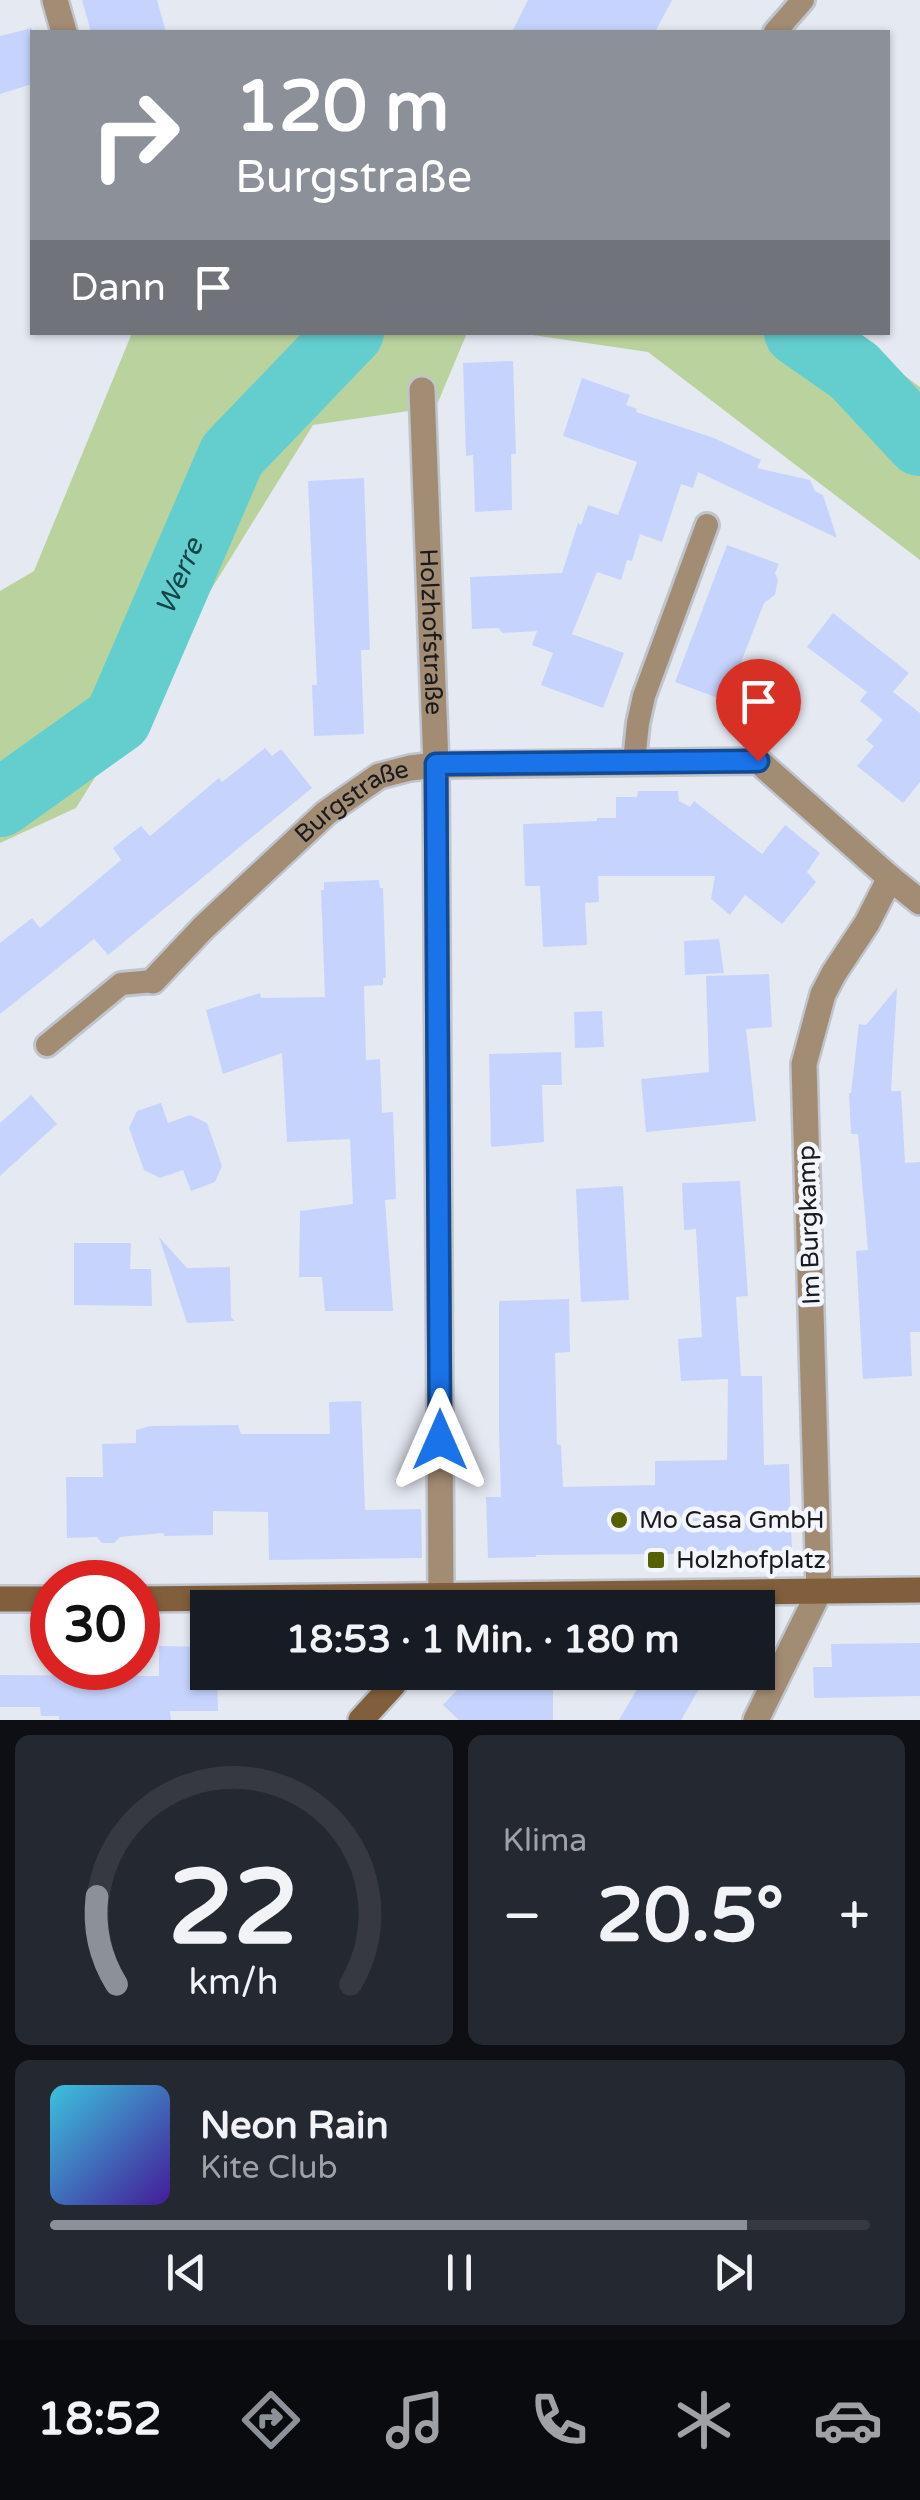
<!DOCTYPE html>
<html lang="de">
<meta charset="utf-8">
<style>
body{margin:0;font-family:"Varela Round",sans-serif;background:#242831;color:#f1f3f6;height:100vh;display:flex;flex-direction:column;font-size:38px;white-space:nowrap}
*{box-sizing:border-box;margin:0}
p{font-size:32px;color:#9ea1a6}
.icon{flex:none;width:55px;height:55px;fill:none;stroke:currentColor;stroke-width:2;stroke-linecap:round;stroke-linejoin:round}
.map{position:relative;height:1720px;overflow:hidden}
.panel{display:flex;flex-direction:column;gap:15px;padding:15px;background:#0d0f14;flex:1}
.panel>*{flex:none}
.banner{position:absolute;left:30px;top:30px;width:860px;height:305px;border-radius:0px;box-shadow:0 2px 8px #0004;background:#8c9099;color:#fff;overflow:hidden}
.speed{position:absolute;left:30px;top:1560px;display:flex;gap:20px;font-size:50px;font-weight:700;text-align:center}
.speed>*{display:grid;place-content:center;width:130px;height:130px;border-radius:50%;background:#171b24;box-shadow:0 2px 8px #0004;line-height:1}
.speed .limit{border:15px solid #d22;background:#fff;color:#111}
.pin{position:absolute;display:grid;place-items:center;width:85px;height:85px;color:#fff;margin:-102px -42px;border-radius:50% 50% 50% 0;rotate:-45deg;box-shadow:0 0 10px #0007}
.pin .icon{rotate:45deg}
.me{position:absolute;width:110px;margin:-55px;rotate:0deg;stroke-linejoin:round;filter:drop-shadow(0 0 8px #0008)}
.turn{display:flex;align-items:center;gap:35px;height:210px;padding:0 40px;font-size:45px}
.turn .icon{width:130px;height:130px;stroke-width:2.5}
.turn b{display:block;font-size:70px;line-height:85px}
.then{display:flex;align-items:center;height:95px;padding:0 40px;background:#0003;gap:20px;font-size:38px}
.big{font-size:75px;font-weight:700;line-height:1.1}
.panel .widget{flex:1;display:flex;flex-direction:column;justify-content:center;gap:15px;min-width:0;padding:0 35px;border-radius:15px;background:#242831}
.panel .dial{align-items:center;gap:0}
.dial svg{height:260px;overflow:visible;fill:none;stroke:#363941;stroke-width:7;stroke-linecap:round;text-anchor:middle}
.dial text{fill:#f1f3f6;stroke:none}
.song{display:flex;align-items:center;gap:30px}
.cover{width:120px;height:120px;border-radius:15px;background:linear-gradient(135deg,hsl(190 70% 55%),hsl(260 70% 35%))}
.played{height:10px;border-radius:5px;background:linear-gradient(90deg,#8c9099 85%,#363941 85%)}
.keys{display:flex;justify-content:space-around;direction:ltr}
.heat{display:flex;justify-content:space-between;align-items:center;font-size:55px;direction:ltr}
.panel .tiles{flex:1;display:grid;gap:15px;grid-template-columns:1fr 1fr}
.widget:last-child{grid-column:span 2}
.trip{position:absolute;left:190px;top:1590px;width:585px;height:100px;border-radius:0px;background:#171b24;box-shadow:0 2px 8px #0004;font-weight:700;line-height:100px;text-align:center}
.dock{display:flex;height:160px;justify-content:space-around;align-items:center;background:#090b0e;color:#9ea1a6}
.dock .icon{width:70px;height:70px}
.dock .on{color:#8c9099}
.dock b{font-size:45px;color:#f1f3f6}
.map>svg:first-child{display:block}
.green{fill:#bad39e}
.lines{fill:none;stroke-linecap:round;stroke-linejoin:round}
.river{stroke:#64cecf;stroke-width:68}
.building{fill:#c6d4fd}
.lane-casing{stroke:#c0c4cc;stroke-width:28}
.street-casing{stroke:#c0c4cc;stroke-width:30}
.secondary-casing{stroke:#c0c4cc;stroke-width:30}
.lane{stroke:#a38c74;stroke-width:22}
.street{stroke:#a38c74;stroke-width:25}
.secondary{stroke:#815f3c;stroke-width:25}
.route-casing{stroke:#114b97;stroke-width:25}
.route{stroke:#1a73e8;stroke-width:18}
.poi-dot{fill:#546102;stroke:#f3f6fd;stroke-width:4}
.labels{text-anchor:middle;dominant-baseline:central;stroke-width:9;stroke-linejoin:round;paint-order:stroke}
.street-label{font-size:25px;fill:#191a1d;stroke:#f3f6fd}
.poi-label{font-size:25px;fill:#191a1d;stroke:#f3f6fd;text-anchor:start}
.water-label{font-size:28px;font-style:italic;fill:#144546;stroke:#f3f6fd}
</style>
<div class="map">
<svg width="920" height="1720" viewBox="0 0 920 1720">
<rect width="100%" height="100%" fill="#e5e9f2"/>
<path class="green" d="M132 333H467L436 407 313 425 76 808 0 843V591L34 571Z
M519 333H846L920 387V560L648 352Z"/>
<g class="lines">
<g class="river">
<path d="M798 332 854 371 920 442"/>
<path id="s1" d="M0 803 118 719 232 455 350 332"/>
</g>
</g>
<path class="building" d="M82 0H157L166 32H91Z
M528 0H672L655 32H512Z
M32 28V84L0 94V36Z
M513 361 516 454H511L512 510 475 512 473 455 466 456 463 363Z
M582 378 630 395 626 405 637 409 636 412 714 438 761 460 757 468 810 480 815 491 823 495 837 538 698 472 693 488 681 484 662 542 640 534 632 561 627 560 621 580 597 572 572 634 624 653 603 708 541 685 553 653 532 645 537 631 503 633 498 628 472 629 470 577 562 573 578 523 581 525 588 505 618 515 637 462 563 436Z
M364 478 370 650H361L364 734 314 736 312 685H317L308 481Z
M727 545 779 564 775 573 778 580 775 595 764 603 726 701 675 682Z
M833 613 909 673 893 692 920 713V782L903 803 857 766 874 746 866 740 883 720 860 701 867 692 807 647Z
M265 748 272 756 281 749 312 788 108 955 94 939 0 1014V943L32 918 40 928 121 860 113 848 128 836 141 826 150 836 219 778 222 782Z
M638 791H678L679 801 690 807 694 801 762 854 785 825 820 853 807 872 816 882 782 924 745 895 730 915 711 899 715 876H598L599 902 585 903 587 945 543 947 540 886H525L523 824 597 821V818H616V797H637Z
M379 880 380 888H383L386 978H383V985L364 986 366 1060 380 1059 382 1113 393 1112 396 1199 385 1200 393 1311H325L322 1277H299L300 1211 353 1204 350 1139 287 1142 282 1053 223 1074 206 1010 260 993 261 998 325 997 321 890H324V882Z
M719 939 724 973 685 975 684 941Z
M769 974 772 1027 746 1029 756 1121 646 1132 641 1079 709 1072 706 976Z
M897 988 891 1091H901L905 1163 920 1162V1332H910L912 1376 863 1379 856 1251 868 1250 858 1134H851L849 1093H851L859 1024 866 1025Z
M602 1011 604 1047 575 1048 574 1012Z
M561 1052 562 1085H542L544 1142 491 1147 489 1054Z
M31 1095 57 1124 0 1176V1123Z
M161 1103 168 1123 190 1115 207 1123 222 1166 215 1182 191 1191 183 1170 160 1178 144 1170 129 1128 137 1111Z
M740 1181 748 1296 736 1297 741 1376H762L764 1465 789 1464 792 1553 536 1555V1557L488 1558 486 1497H501L499 1431V1301L569 1299 570 1352 555 1353 557 1444 561 1445 563 1487 655 1485V1461L727 1460 728 1379 681 1381 678 1339 702 1337 696 1229 684 1230 682 1183Z
M623 1186 629 1300 581 1302 576 1189Z
M159 1237 187 1268 230 1267 231 1317 235 1321 187 1323Z
M74 1243H131L130 1269H151L152 1306 74 1305Z
M361 1401 365 1510 421 1509 422 1558 269 1560 268 1512 213 1511V1535L164 1536V1533L120 1537 114 1543H102L97 1537 67 1538 66 1477H103L102 1444 136 1443V1430L150 1426 238 1425 241 1434H330L329 1402Z
M920 1643V1696L814 1698 813 1667H832L831 1644Z
M159 1646 208 1647V1672H217L218 1711H170L171 1720H59V1716H41L40 1707H0V1675L159 1676Z
M474 1672H553V1720H459L443 1705Z
M661 1672H709L681 1720H619L646 1674 661 1675Z"/>
<g class="lines">
<g class="lane-casing">
<path id="lane" d="M775 32 803 0
M634 762 638 723 644 696 707 525
M47 1045 121 984 153 981"/>
</g>
<g class="street-casing">
<g id="street">
<path d="M55 0 64 32"/>
<path id="s2" d="M422 390 436 765 441 1595"/>
<path id="s3" d="M153 981 203 928 326 813 379 776 410 768 436 765 758 761 890 878 920 902"/>
<path d="M756 1720 819 1592 804 1064 823 994 834 973 867 923 890 878"/>
</g>
</g>
<g class="secondary-casing">
<path id="secondary" d="M0 1599H52
M138 1599 920 1590
M361 1720 393 1685 400 1672"/>
</g>
<use href="#lane" class="lane"/>
<use href="#street" class="street"/>
<use href="#secondary" class="secondary"/>
</g>
<g class="lines">
<g class="route-casing">
<path id="route" d="M440 1440 436 764 758 761"/>
</g>
<use href="#route" class="route"/>
</g>
<g class="poi-dot">
<circle cx="619" cy="1520" r="10"/>
<rect x="646" y="1550" width="20" height="20" rx="5"/>
</g>
<g class="labels">
<g class="street-label">
<text stroke="none"><textPath href="#s2" startOffset="242">Holzhofstraße</textPath></text>
<text stroke="none"><textPath href="#s3" startOffset="270">Burgstraße</textPath></text>
<text transform="translate(809 1225) rotate(-92)">Im Burgkamp</text>
</g>
<g class="poi-label">
<text x="639" y="1520">Mo Casa GmbH</text>
<text x="676" y="1560">Holzhofplatz</text>
</g>
<g class="water-label">
<text stroke="none"><textPath href="#s1" startOffset="300">Werre</textPath></text>
</g>
</g>
</svg>
<div class="speed"><div class="limit">30</div></div>
<div class="pin" style="left:758px;top:761px;background:#d93025"><svg class="icon" aria-label="arrive" viewBox="0 0 24 24"><path d="M6 21V4h12l-3 4 3 4H6"/></svg></div>
<svg class="me" style="left:440px;top:1440px" viewBox="-20 -20 40 40"><path d="M0-17L14 15 0 8-14 15z" fill="#1a73e8" stroke="#fff" stroke-width="4"/></svg>
<div class="trip">18:53 · 1 Min. · 180 m</div>
<div class="banner">
<div class="turn"><svg class="icon" aria-label="right" viewBox="0 0 24 24"><path d="M7 20v-9h11M14 6l5 5-5 5"/></svg><div><b>120 m</b>Burgstraße</div></div>
<div class="then">Dann<svg class="icon" aria-label="arrive" viewBox="0 0 24 24"><path d="M6 21V4h12l-3 4 3 4H6"/></svg></div>
</div>
</div>
<section class="panel">
<div class="tiles">
<div class="widget dial"><svg viewBox="0 0 100 80">
<path d="M14 69A42 42 0 1 1 86 69"/>
<path d="M14 69A42 42 0 0 1 8 42" stroke="#8c9099"/>
<text x="50" y="56" font-size="32" font-weight="700">22</text>
<text x="50" y="72" font-size="11">km/h</text>
</svg></div>
<div class="widget"><p>Klima</p>
<div class="heat"><a>−</a><b class="big">20.5°</b><a>+</a></div>
</div>
<div class="widget">
<div class="song"><i class="cover"></i><div><b>Neon Rain</b><p>Kite Club</p></div></div>
<div class="played"></div>
<div class="keys"><svg class="icon" aria-label="previous" viewBox="0 0 24 24"><path d="M18 5L8 12l10 7zM5 5v14"/></svg><svg class="icon" aria-label="pause" viewBox="0 0 24 24"><path d="M8 5v14M16 5v14"/></svg><svg class="icon" aria-label="next" viewBox="0 0 24 24"><path d="M6 5l10 7-10 7zM19 5v14"/></svg></div>
</div>
</div>
</section>
<nav class="dock">
<b>18:52</b>
<svg class="icon on" aria-label="directions" viewBox="0 0 24 24"><path d="M12 3l9 9-9 9-9-9zM9 14v-3h6M13 9l2 2-2 2"/></svg>
<svg class="icon" aria-label="music" viewBox="0 0 24 24"><path d="M9 18V5l10-2v13"/><circle cx="6" cy="18" r="3"/><circle cx="16" cy="16" r="3"/></svg>
<svg class="icon" aria-label="phone" viewBox="0 0 24 24"><path d="M5 4h4l2 5-3 2q2 4 5 5l2-3 5 2v4C11 20 4 13 5 4z"/></svg>
<svg class="icon" aria-label="climate" viewBox="0 0 24 24"><path d="M12 3v18M4 7l16 10M4 17L20 7"/></svg>
<svg class="icon" aria-label="car" viewBox="0 0 24 24"><path d="M5 17H2v-5l4-1 3-4h7l3 4 3 1v5h-3M9 17h6M6 11h13"/><circle cx="7" cy="17" r="2"/><circle cx="17" cy="17" r="2"/></svg>
</nav>
